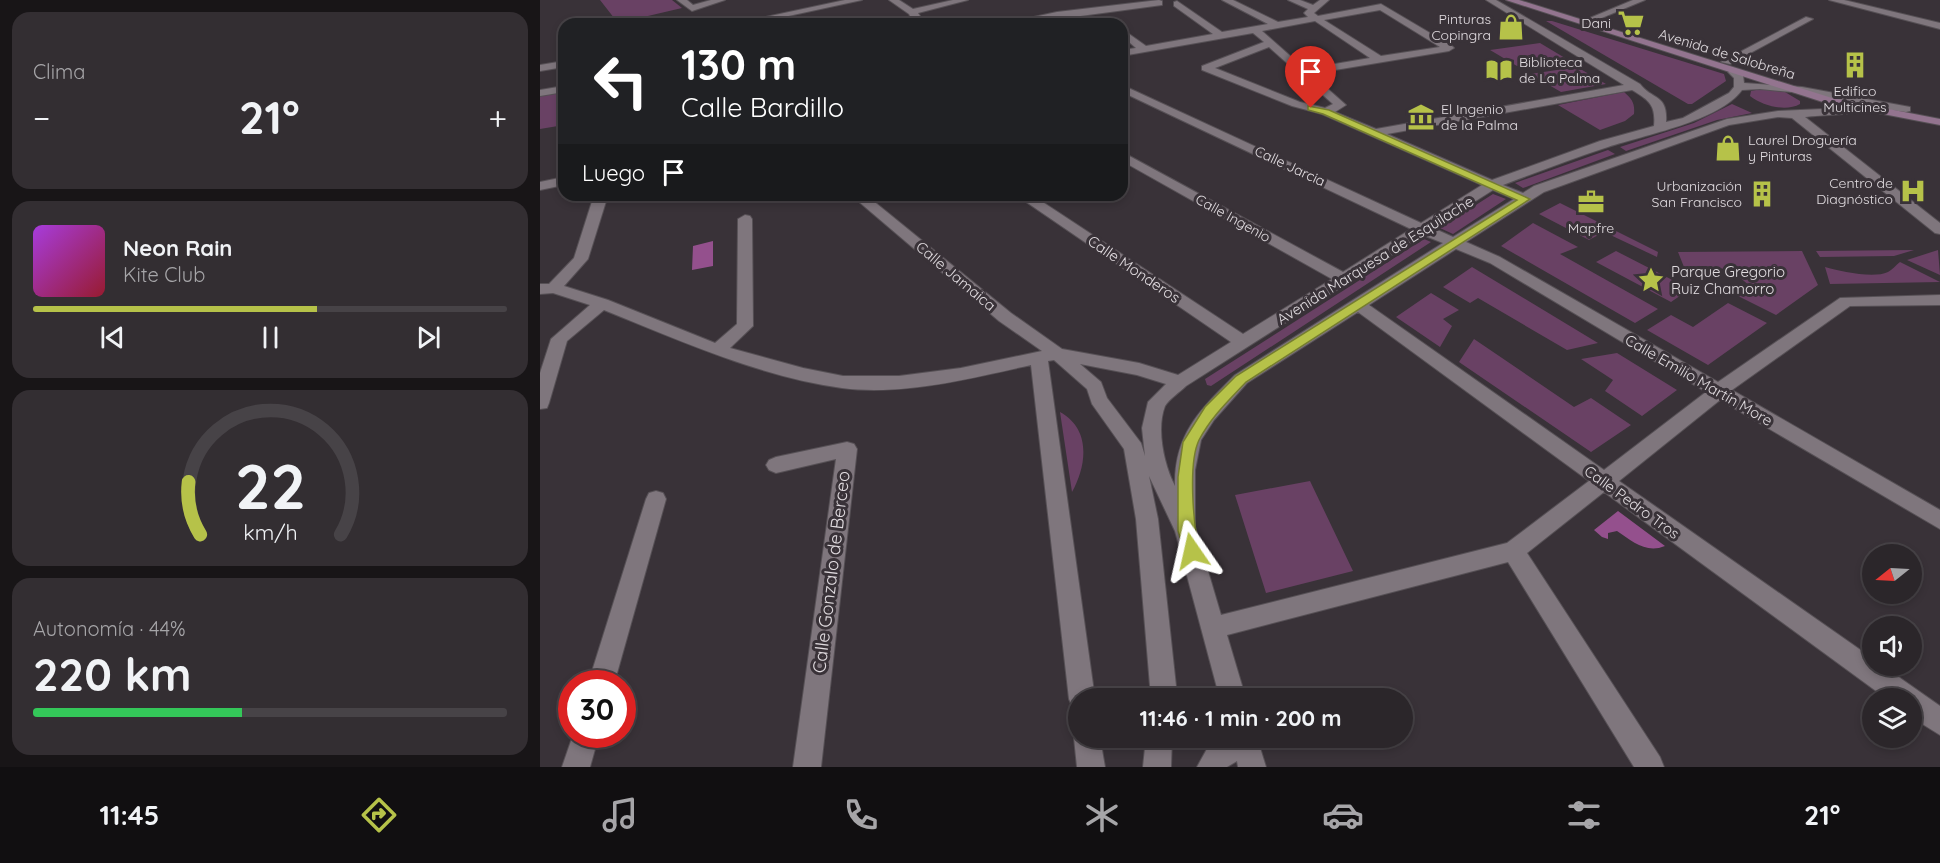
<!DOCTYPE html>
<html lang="es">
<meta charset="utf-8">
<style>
body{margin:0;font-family:Quicksand,sans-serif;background:#332e32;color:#f1f3f6;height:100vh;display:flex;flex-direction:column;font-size:22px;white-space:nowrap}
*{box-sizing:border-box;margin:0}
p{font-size:20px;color:#a6a5a8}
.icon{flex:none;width:33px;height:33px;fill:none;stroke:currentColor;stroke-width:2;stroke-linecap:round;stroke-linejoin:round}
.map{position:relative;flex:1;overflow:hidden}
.panel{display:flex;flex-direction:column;gap:12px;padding:12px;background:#181517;width:540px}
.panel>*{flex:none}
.banner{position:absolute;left:18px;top:18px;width:570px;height:183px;border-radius:18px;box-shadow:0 3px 9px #0003,0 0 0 2px #474347;background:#202124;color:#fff;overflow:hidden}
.needle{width:39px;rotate:252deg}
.buttons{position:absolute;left:1322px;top:544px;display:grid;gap:12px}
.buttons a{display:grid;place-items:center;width:60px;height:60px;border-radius:50%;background:#2b262a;box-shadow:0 3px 9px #0003,0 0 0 2px #474347;font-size:30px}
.speed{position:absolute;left:18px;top:670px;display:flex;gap:12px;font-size:30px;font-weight:700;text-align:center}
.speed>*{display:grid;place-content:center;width:78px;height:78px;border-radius:50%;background:#2b262a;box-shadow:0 3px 9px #0003,0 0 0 2px #474347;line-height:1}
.speed .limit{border:9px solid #d22;background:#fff;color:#111}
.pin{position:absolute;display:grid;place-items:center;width:51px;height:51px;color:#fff;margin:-62px -26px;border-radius:50% 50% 50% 0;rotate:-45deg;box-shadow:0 0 6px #0007}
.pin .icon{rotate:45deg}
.me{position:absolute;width:66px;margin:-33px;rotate:349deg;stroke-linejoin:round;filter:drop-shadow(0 0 4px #0008)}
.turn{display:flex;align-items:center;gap:21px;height:126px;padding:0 24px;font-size:27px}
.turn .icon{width:78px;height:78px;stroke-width:2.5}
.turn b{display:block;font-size:42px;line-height:51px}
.then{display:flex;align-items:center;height:57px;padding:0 24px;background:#0003;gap:12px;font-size:22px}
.big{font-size:45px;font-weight:700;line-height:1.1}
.panel .card{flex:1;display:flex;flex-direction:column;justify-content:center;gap:9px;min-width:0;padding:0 21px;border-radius:18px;background:#332e32}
.panel .dial{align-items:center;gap:0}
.dial svg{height:156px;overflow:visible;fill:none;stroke:#474347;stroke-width:7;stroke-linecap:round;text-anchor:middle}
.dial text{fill:#f1f3f6;stroke:none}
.song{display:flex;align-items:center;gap:18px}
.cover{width:72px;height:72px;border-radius:9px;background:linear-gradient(135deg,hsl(280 70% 55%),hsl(350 70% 35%))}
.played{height:6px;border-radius:3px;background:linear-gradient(90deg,#b6c249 60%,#474347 60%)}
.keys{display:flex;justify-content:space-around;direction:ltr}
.heat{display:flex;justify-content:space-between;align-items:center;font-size:33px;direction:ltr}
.charge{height:9px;border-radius:4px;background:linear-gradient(90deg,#34c759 44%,#474347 0)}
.trip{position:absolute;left:528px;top:688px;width:345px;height:60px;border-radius:30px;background:#2b262a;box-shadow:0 3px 9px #0003,0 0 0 2px #474347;font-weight:700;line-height:60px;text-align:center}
.dock{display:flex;height:96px;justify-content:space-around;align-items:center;background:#110f11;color:#a6a5a8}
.dock .icon{width:42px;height:42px}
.dock .active{color:#b6c249}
.dock b{font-size:27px;color:#f1f3f6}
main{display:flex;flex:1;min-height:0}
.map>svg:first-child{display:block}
.green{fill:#694164}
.water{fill:#94508d}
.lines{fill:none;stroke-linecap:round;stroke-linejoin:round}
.street-casing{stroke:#565055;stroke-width:2}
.secondary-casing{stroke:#565055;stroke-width:2}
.street{fill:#7f767d;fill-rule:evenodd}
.secondary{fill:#93748f;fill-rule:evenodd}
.route{fill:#b6c249;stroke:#767e2f;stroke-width:1.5}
.labels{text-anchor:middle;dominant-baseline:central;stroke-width:6;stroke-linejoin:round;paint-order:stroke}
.far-poi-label{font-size:14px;fill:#e1dce0;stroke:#393238;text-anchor:end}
.far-street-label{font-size:14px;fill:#e1dce0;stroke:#393238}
.street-label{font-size:15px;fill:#e1dce0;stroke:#393238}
.poi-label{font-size:15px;fill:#e1dce0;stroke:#393238;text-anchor:start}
.near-street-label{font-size:18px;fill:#e1dce0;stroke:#393238}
</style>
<main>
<section class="panel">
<div class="card"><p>Clima</p>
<div class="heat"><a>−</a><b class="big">21°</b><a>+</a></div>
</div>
<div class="card">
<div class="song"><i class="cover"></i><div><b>Neon Rain</b><p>Kite Club</p></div></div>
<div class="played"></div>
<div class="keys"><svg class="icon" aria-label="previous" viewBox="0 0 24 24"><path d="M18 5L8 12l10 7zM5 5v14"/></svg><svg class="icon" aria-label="pause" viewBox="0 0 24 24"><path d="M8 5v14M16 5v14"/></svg><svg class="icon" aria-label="next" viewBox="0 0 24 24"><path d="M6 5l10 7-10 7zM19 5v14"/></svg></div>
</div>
<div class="card dial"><svg viewBox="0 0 100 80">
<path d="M14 69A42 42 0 1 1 86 69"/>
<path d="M14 69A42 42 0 0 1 8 42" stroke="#b6c249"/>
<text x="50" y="56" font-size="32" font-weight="700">22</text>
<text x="50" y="72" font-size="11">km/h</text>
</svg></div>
<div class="card"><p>Autonomía · 44%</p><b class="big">220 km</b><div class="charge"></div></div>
</section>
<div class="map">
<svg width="1400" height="767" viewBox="0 0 1400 767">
<rect width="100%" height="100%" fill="#393238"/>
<path class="green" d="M60 0H132L142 8 78 23Z
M1006 21H1012L1184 74 1186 81 1152 104H1148Z
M1000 43 1025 58 977 66 950 50Z
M1037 67 1066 84 1021 92 990 74Z
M1221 89 1245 92 1260 101V104C1246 112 1223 106 1210 96L1211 91Z
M24 90V125L0 129V94Z
M1084 92C1092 99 1095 103 1094 114L1085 121 1060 130 1018 105Z
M1192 104 1212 113 1177 120 1086 151 1080 147 1154 123Z
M1068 150 1075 154 983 188 975 183Z
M953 194 966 199 913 234 900 228Z
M1020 203 1118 252 1117 257 1064 232 1049 240 999 214Z
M993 223 1038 247 1020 254 1118 309 1095 323 961 246Z
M884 239 891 242 671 386 667 385 665 379Z
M1374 250 1354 256 1280 257 1276 251Z
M1398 250 1400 275 1367 260Z
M1076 251 1150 289 1131 302 1056 262Z
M1262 251 1278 285 1236 315 1198 296 1211 287C1187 265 1176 265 1144 267L1138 252Z
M1360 262 1400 282 1290 284 1285 267C1300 271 1333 279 1348 272 1352 270 1356 265 1360 262Z
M932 267 1058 343 1027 350 938 298 930 303 903 287Z
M891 293 919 310 903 319 912 326 900 347 856 317Z
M1188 303 1227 323 1168 365 1107 330 1131 315 1153 327Z
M934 339 1034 407 1051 398 1091 425 1051 452 919 362Z
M1077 353 1137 390 1102 416 1065 391 1073 380 1041 359Z
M520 412C551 429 547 465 532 492Z
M770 481 813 571 726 593 695 495Z"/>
<path class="water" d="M173 241V266L152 270 153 246Z
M1078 511 1125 546C1106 554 1092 541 1077 531L1068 533V539L1062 537 1054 530Z"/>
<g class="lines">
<g class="street-casing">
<path id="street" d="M137 0H147L153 5 171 0H185L152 11Z
M305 0H322L212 24H193Z
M349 0H359L373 9 413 0H428L378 13 382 19 376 23 373 22 369 14Z
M619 0 622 1V5L481 24H461L517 12Z
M682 0H693L738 22 768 17 764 13 768 9 748 0H760L773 5 780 0H789L774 13 778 16 841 4 912 46 914 48 909 51 771 74 806 105 795 112 836 129 1084 85 946 0H956L1100 84C1112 100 1128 94 1126 122L1143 118 1189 93 1194 87V78L1188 72 1193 69 1203 75 1204 83 1262 87 1370 107V111L1366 112 1328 107 1333 110C1328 114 1277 115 1265 117L1400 223V234L1395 233 1252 118 1238 117 1189 125 1004 192 926 242 960 257 1178 382 1300 298 1400 295V305L1310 306 1192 390 1400 510V529L1180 400 1079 481 1332 658V666H1343L1400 706V735L1371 717V699H1347L1064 492 987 553 1120 757 1124 767H1094L968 562 687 635 706 699H680L635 531 609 476 618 519 636 686 635 699H609L610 686 596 519 584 449 552 404 547 389 514 360 508 361 555 699H538V710L533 708 529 699 491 365C432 378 363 396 302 388 221 377 138 340 64 310L27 341 9 403 7 408 0 409V373L11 339 50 305 13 293 0 294V284H9L34 258 54 195H68L48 259 24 286 68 300 175 343 197 324 198 219 205 215 210 216 212 219 213 326 190 348 263 368 303 376H359L421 368 502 351 459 321 311 195H326L471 313 522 349 599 363 638 375 691 342 476 195H492L703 334 792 279 582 161V152L803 272 871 229 582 92V85L881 223 942 185 782 114 752 106 662 70V66L724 42 713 33 582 56V50L596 48 582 36V29L606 46 673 34 634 6V2L637 1 682 32 728 24ZM840 10 900 47 841 56 784 20ZM775 21 830 58 765 69 722 31ZM729 47 793 104 785 108 760 102 675 68ZM1220 89 1262 93 1327 107 1238 111 1187 119 994 186 983 193 963 185C998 172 1033 158 1068 147 1104 135 1180 121 1202 90ZM1092 90C1109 100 1116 105 1114 126L1060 141 952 180 847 134ZM953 190 974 199 913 237 893 228ZM883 235 903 243 695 375C660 410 634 434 635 486 624 465 616 429 625 406 629 399 640 392 646 386ZM916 249 950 263 1166 392 1064 470 829 305ZM818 312 1049 481 967 543 681 615 655 527V470L661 440 674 420 707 383ZM540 364 597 375 626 384 608 402 602 428 605 456 601 443 567 398 561 382Z
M1093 0H1105L1052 22 1045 20Z
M1289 0H1304L1400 23V29Z
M1266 17 1273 19 1190 64 1181 62Z
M303 20 309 24H299Z
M24 61V67L0 71V65Z
M24 86V92L0 96V90Z
M24 177V185L0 190V182Z
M307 442 314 444 317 449 281 767H253L296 459 236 473 229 470 226 465 229 460 236 457Z
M116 491 123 493 126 499 74 684H48L106 499 109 493Z
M538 728V738H560L565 767H537L534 738Z
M33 735H59L50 767H22Z
M606 738H632L631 767H603Z
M683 738H717L726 767H698L697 761 687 767H657L668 747Z"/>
</g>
<g class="secondary-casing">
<path id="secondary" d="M966 0H979L1292 98 1400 119V125L1286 103Z"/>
</g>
<use href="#street" class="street"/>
<use href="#secondary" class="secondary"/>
</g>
<path class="route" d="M768 106 789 110 990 199 706 382C689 400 671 417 659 440 648 463 653 526 660 551L658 556 652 558 646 556 638 531V477L643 442 665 407 696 376 977 200 783 114 768 110Z"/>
<defs>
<g id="supermarket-bare" transform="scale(2.07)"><path d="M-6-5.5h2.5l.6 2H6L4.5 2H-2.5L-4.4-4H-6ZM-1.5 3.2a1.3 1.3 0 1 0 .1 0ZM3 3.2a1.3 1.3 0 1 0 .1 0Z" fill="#b6c249" stroke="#393238" stroke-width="2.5" paint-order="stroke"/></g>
<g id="shop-bare" transform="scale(2.07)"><path d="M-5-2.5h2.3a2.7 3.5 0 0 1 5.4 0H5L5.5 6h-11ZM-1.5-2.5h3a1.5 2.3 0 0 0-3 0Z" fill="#b6c249" stroke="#393238" stroke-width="2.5" paint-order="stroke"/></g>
<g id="building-bare" transform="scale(2.07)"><path d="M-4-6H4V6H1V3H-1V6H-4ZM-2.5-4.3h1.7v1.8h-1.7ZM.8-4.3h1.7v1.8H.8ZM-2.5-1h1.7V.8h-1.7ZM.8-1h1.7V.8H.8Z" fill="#b6c249" stroke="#393238" stroke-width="2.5" paint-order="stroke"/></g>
<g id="library-bare" transform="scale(2.07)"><path d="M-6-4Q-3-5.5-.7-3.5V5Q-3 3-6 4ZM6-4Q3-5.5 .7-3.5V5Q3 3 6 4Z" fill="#b6c249" stroke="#393238" stroke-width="2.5" paint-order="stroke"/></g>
<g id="museum-bare" transform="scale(2.07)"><path d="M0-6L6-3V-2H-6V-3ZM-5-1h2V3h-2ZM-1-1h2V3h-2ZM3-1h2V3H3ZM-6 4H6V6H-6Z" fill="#b6c249" stroke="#393238" stroke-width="2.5" paint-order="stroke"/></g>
<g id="hospital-bare" transform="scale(2.07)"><path d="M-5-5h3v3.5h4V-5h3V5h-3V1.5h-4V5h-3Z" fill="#b6c249" stroke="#393238" stroke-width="2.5" paint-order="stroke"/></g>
<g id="office-bare" transform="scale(2.07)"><path d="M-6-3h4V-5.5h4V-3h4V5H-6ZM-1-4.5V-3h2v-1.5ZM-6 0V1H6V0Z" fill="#b6c249" stroke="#393238" stroke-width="2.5" paint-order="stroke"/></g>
<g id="sight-bare" transform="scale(2.07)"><path d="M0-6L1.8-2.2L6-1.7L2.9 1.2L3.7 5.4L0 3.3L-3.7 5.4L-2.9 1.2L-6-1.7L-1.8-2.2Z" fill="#b6c249" stroke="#393238" stroke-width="2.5" paint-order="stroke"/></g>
</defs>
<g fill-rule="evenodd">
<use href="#supermarket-bare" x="1091" y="23"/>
<use href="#shop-bare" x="971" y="27"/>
<use href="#building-bare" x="1315" y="65"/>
<use href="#library-bare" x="959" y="70"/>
<use href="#museum-bare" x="881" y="117"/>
<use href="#shop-bare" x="1188" y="148"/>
<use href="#hospital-bare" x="1373" y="191"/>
<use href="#building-bare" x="1222" y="194"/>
<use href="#office-bare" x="1051" y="202"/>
<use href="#sight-bare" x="1111" y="280"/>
</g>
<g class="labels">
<g class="far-poi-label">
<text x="951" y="19">Pinturas<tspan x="951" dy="16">Copingra</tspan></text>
<text x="1071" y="23">Dani</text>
<text x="979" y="62" text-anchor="start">Biblioteca<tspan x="979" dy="16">de La Palma</tspan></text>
<text x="1315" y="91" text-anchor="middle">Edifico<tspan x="1315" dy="16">Multicines</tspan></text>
<text x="901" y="109" text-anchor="start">El Ingenio<tspan x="901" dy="16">de la Palma</tspan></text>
<text x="1208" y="140" text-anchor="start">Laurel Droguería<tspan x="1208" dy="16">y Pinturas</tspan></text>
<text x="1353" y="183">Centro de<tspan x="1353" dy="16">Diagnóstico</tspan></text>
<text x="1202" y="186">Urbanización<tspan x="1202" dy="16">San Francisco</tspan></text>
<text x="1051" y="228" text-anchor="middle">Mapfre</text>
</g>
<g class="far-street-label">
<text transform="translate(1187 54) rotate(17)">Avenida de Salobreña</text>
<text transform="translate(750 166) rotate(25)">Calle Jarcia</text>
<text transform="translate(693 218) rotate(29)">Calle Ingenio</text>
</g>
<g class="street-label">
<text transform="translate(835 260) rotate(-32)">Avenida Marquesa de Esquilache</text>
<text transform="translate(594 269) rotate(34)">Calle Monderos</text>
<text transform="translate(416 276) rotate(40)">Calle Jamaica</text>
<text transform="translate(1159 380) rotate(30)">Calle Emilio Martín More</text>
<text transform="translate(1092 502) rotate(36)">Calle Pedro Tros</text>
</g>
<g class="poi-label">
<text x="1131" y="271">Parque Gregorio<tspan x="1131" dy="17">Ruiz Chamorro</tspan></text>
</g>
<g class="near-street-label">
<text transform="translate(291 572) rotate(-83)">Calle Gonzalo de Berceo</text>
</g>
</g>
</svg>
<div class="buttons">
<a><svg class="needle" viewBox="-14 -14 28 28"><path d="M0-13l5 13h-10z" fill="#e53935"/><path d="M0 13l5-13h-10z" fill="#a6a5a8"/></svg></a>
<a><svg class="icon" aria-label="sound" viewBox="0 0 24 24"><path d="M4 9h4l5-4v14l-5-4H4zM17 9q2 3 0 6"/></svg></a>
<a><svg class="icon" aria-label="layers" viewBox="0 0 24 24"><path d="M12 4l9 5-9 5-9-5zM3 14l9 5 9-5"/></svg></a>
</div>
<div class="speed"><div class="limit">30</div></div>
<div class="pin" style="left:771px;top:108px;background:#d93025"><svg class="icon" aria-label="arrive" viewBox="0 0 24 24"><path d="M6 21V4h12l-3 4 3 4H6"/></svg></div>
<svg class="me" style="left:652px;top:551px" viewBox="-20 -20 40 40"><path d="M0-17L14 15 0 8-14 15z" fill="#b6c249" stroke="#fff" stroke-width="4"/></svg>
<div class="trip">11:46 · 1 min · 200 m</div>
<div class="banner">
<div class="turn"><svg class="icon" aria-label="left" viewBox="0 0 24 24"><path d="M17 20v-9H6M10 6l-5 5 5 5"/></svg><div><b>130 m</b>Calle Bardillo</div></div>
<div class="then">Luego<svg class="icon" aria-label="arrive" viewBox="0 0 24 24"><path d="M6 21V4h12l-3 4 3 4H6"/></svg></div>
</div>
</div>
</main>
<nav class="dock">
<b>11:45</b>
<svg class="icon active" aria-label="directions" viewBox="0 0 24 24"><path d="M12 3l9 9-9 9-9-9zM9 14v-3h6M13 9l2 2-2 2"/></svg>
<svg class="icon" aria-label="music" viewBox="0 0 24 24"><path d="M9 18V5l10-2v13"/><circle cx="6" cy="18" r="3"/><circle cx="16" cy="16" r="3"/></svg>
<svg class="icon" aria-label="phone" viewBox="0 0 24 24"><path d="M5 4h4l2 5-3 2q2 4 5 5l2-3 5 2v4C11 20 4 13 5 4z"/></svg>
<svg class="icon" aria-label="climate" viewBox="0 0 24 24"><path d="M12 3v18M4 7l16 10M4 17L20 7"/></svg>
<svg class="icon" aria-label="car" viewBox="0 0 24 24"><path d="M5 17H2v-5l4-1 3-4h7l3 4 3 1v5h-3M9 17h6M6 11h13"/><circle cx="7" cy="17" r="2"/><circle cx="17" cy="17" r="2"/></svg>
<svg class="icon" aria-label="filters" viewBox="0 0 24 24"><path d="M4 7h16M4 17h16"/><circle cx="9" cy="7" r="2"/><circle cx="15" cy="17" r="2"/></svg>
<b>21°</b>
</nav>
